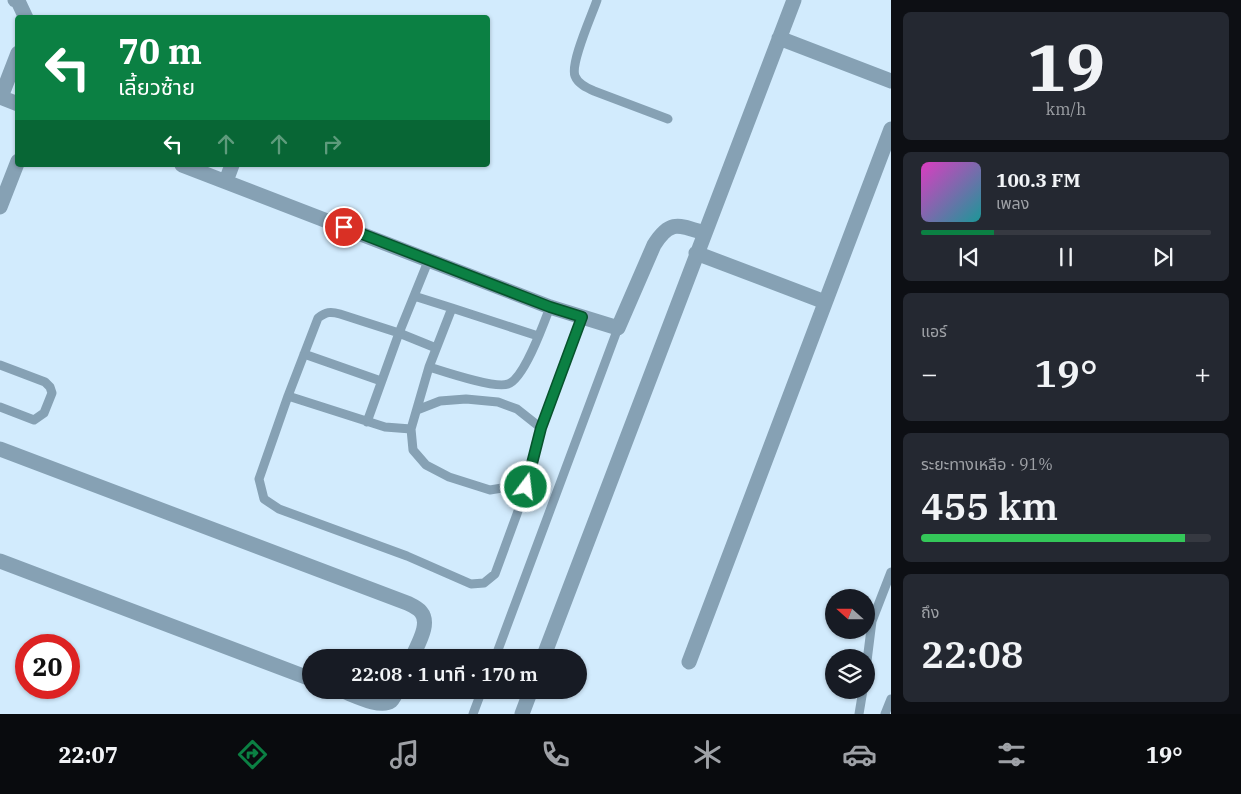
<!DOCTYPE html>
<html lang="th">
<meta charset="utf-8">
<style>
body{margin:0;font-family:"IBM Plex Serif","Noto Sans Thai",serif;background:#242831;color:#f1f3f6;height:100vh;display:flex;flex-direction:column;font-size:19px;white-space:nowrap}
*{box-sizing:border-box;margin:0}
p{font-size:16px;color:#9ea1a6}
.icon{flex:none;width:28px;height:28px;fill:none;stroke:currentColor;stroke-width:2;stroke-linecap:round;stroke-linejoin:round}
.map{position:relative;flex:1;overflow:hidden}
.details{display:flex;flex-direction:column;gap:12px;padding:12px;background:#0d0f14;width:350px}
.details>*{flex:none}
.hud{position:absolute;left:15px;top:15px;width:475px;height:152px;border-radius:5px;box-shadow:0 1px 4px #0004;background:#0b8043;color:#fff;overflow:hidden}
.needle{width:32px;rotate:291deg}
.buttons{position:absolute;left:825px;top:589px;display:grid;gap:10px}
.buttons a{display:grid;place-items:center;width:50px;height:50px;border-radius:50%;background:#171b24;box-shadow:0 1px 4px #0004;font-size:25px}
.speed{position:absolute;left:15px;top:634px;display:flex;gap:10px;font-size:25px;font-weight:700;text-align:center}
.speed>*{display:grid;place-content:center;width:65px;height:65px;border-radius:50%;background:#171b24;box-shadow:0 1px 4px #0004;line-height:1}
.speed .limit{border:8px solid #d22;background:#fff;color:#111}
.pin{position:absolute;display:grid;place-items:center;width:42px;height:42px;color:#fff;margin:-21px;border:2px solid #fff;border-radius:50%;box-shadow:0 1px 5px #0007}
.me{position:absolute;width:55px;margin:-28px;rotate:15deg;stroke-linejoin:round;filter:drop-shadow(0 0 4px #0008)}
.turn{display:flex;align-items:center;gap:18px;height:105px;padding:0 20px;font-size:22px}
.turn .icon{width:65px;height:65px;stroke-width:2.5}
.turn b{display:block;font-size:35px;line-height:42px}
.lanes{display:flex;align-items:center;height:48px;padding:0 20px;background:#0003;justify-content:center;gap:25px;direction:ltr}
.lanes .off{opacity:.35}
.big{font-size:38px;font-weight:600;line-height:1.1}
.details .widget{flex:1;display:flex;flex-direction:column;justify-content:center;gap:8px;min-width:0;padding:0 18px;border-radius:8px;background:#242831}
.details .dial{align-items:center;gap:0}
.dial b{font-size:65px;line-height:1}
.song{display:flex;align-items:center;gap:15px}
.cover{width:60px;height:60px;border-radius:8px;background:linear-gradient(135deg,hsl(310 70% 55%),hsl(180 70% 35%))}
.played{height:5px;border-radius:2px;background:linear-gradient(90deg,#0b8043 25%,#363941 25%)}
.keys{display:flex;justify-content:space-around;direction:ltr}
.heat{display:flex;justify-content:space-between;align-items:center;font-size:28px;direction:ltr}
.charge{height:8px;border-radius:4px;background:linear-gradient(90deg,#34c759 91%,#363941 0)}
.trip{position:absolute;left:302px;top:649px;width:285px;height:50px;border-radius:25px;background:#171b24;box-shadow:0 1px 4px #0004;font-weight:600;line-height:50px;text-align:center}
.tabs{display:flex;height:80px;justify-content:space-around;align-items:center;background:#090b0e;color:#9ea1a6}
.tabs .icon{width:35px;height:35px}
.tabs .selected{color:#0b8043}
.tabs b{font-size:22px;color:#f1f3f6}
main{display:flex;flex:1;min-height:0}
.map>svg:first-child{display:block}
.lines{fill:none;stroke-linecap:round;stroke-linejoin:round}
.lane{stroke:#86a1b4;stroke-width:9}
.street{stroke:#86a1b4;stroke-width:15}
.route-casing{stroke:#07532c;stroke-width:12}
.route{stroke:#0b8043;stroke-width:9}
</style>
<main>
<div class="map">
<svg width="891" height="714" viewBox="0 0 891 714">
<rect width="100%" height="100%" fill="#d2ebfd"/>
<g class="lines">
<path class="lane" d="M597 0C592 15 570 63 575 76 578 84 587 88 594 91L668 119
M414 296 429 259
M538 336 452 308 429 367 411 429 413 450 426 465 449 477 490 490 508 487 530 473 541 428 583 317
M304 354 381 381
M0 365 45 382 50 387 52 393 44 413 34 420 0 407
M429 367C445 372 495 389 508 384 524 379 544 323 550 307
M288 396 259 479 264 499 279 509 407 556 471 584 484 583 495 574 517 514 530 473
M417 410 440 401 466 399 498 402 517 409 541 428
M367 422 399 333 414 296 452 308
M411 429 385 427 288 396 318 318C326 312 330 311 340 314L399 333 436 348
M495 658 618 328
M866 669 872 621 891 572
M473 714 482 690
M859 714 863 690
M885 714 891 699"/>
<path class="street" d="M15 0 18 1 26 18
M779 38 891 81
M0 97 18 104
M1 97 18 53
M182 165 550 307 618 328 654 245C670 219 679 225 704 233
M226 181 232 165
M0 207 18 161
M696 253 825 302
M0 449 407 603C411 605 418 608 421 612 431 624 417 645 412 658
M0 561 311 679
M543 658 794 0
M689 662 891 129
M340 690C352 694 380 709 391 701 394 698 396 693 397 690
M522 714 531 690"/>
</g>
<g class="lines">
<g class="route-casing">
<path id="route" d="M344 227 550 307 582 317 541 428 526 487"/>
</g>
<use href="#route" class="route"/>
</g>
</svg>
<div class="buttons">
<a><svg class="needle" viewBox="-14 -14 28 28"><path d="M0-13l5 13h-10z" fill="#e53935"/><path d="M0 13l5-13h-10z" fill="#9ea1a6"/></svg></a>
<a><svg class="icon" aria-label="layers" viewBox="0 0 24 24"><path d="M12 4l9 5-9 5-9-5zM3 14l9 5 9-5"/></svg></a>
</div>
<div class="speed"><div class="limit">20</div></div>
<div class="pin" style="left:344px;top:227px;background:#d93025"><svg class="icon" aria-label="arrive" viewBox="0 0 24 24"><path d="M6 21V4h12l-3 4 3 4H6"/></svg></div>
<svg class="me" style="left:526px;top:487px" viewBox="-20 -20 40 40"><circle r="17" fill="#0b8043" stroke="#fff" stroke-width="3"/><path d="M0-11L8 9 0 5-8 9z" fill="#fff"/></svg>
<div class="trip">22:08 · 1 นาที · 170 m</div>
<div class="hud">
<div class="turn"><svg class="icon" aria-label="left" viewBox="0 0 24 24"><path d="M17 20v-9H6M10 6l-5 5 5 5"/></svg><div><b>70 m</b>เลี้ยวซ้าย</div></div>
<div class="lanes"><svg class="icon" aria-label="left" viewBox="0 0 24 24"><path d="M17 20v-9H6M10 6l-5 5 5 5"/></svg><svg class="icon off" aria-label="ahead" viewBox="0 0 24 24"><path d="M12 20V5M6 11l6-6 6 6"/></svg><svg class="icon off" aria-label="ahead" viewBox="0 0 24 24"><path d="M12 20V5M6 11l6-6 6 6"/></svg><svg class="icon off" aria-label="right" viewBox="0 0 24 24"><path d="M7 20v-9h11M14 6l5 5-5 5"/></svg></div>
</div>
</div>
<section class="details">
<div class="widget dial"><b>19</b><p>km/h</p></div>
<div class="widget">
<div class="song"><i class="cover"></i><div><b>100.3 FM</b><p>เพลง</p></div></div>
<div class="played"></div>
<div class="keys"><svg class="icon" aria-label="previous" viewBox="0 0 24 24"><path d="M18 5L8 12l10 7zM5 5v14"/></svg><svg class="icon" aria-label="pause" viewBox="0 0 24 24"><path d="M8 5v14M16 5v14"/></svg><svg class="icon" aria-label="next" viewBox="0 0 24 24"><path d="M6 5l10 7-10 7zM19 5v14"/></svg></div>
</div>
<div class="widget"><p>แอร์</p>
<div class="heat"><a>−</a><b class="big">19°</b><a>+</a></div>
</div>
<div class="widget"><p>ระยะทางเหลือ · 91%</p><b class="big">455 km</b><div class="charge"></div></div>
<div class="widget"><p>ถึง</p><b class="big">22:08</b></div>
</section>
</main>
<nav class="tabs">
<b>22:07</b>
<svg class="icon selected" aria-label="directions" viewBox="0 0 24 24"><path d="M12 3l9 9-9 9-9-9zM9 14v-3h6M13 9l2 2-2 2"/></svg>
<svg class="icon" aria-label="music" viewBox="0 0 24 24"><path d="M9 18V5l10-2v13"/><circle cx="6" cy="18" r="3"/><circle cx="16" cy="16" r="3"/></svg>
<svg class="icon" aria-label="phone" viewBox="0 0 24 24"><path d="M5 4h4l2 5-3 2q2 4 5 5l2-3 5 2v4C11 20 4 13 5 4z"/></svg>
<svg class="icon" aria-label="climate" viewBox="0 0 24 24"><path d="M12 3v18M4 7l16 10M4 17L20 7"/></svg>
<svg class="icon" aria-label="car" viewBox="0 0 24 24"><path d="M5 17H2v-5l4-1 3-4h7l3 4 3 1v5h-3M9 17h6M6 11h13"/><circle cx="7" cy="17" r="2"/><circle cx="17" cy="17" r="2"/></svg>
<svg class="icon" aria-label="filters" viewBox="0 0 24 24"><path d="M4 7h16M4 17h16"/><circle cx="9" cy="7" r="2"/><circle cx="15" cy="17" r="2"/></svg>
<b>19°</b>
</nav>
